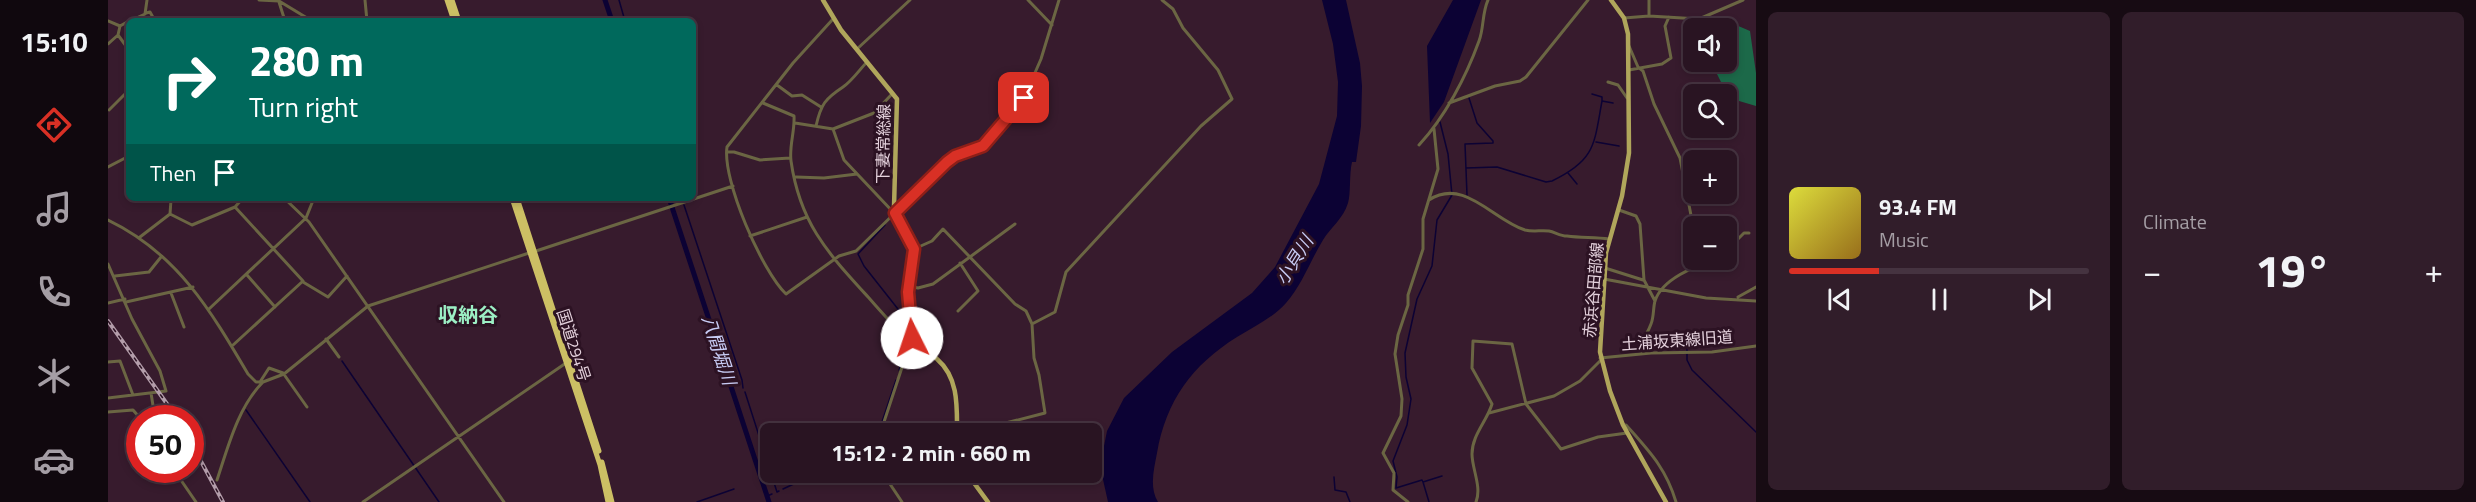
<!DOCTYPE html>
<meta charset="utf-8">
<style>
body{margin:0;font-family:"Titillium Web","Noto Sans JP",sans-serif;background:#311d2a;color:#f1f3f6;height:100vh;display:flex;flex-direction:column;font-size:22px;white-space:nowrap}
*{box-sizing:border-box;margin:0}
p{font-size:20px;color:#a59ea5}
.icon{flex:none;width:33px;height:33px;fill:none;stroke:currentColor;stroke-width:2;stroke-linecap:round;stroke-linejoin:round}
.map{position:relative;flex:1;overflow:hidden}
.drawer{display:flex;flex-direction:column;gap:12px;padding:12px;background:#170b13;width:720px}
.drawer>*{flex:none}
.hud{position:absolute;left:18px;top:18px;width:570px;height:183px;border-radius:9px;box-shadow:0 3px 9px #0003,0 0 0 2px #453340;background:#00695c;color:#fff;overflow:hidden}
.controls{position:absolute;left:1575px;top:18px;display:grid;gap:12px}
.controls a{display:grid;place-items:center;width:54px;height:54px;border-radius:9px;background:#291422;box-shadow:0 3px 9px #0003,0 0 0 2px #453340;font-size:30px}
.speed{position:absolute;left:18px;top:405px;display:flex;gap:12px;font-size:30px;font-weight:700;text-align:center}
.speed>*{display:grid;place-content:center;width:78px;height:78px;border-radius:50%;background:#291422;box-shadow:0 3px 9px #0003,0 0 0 2px #453340;line-height:1}
.speed .limit{border:9px solid #d22;background:#fff;color:#111}
.pin{position:absolute;display:grid;place-items:center;width:51px;height:51px;color:#fff;margin:-26px;border-radius:12px;box-shadow:0 3px 9px #0006}
.me{position:absolute;width:66px;margin:-33px;rotate:356deg;stroke-linejoin:round;filter:drop-shadow(0 0 4px #0008)}
.turn{display:flex;align-items:center;gap:21px;height:126px;padding:0 24px;font-size:27px}
.turn .icon{width:78px;height:78px;stroke-width:2.5}
.turn b{display:block;font-size:42px;line-height:51px}
.then{display:flex;align-items:center;height:57px;padding:0 24px;background:#0003;gap:12px;font-size:22px}
.big{font-size:45px;font-weight:700;line-height:1.1}
.drawer .card{flex:1;display:flex;flex-direction:column;justify-content:center;gap:9px;min-width:0;padding:0 21px;border-radius:9px;background:#311d2a}
.song{display:flex;align-items:center;gap:18px}
.cover{width:72px;height:72px;border-radius:9px;background:linear-gradient(135deg,hsl(60 70% 55%),hsl(40 70% 35%))}
.played{height:6px;border-radius:3px;background:linear-gradient(90deg,#d93025 30%,#453340 30%)}
.keys{display:flex;justify-content:space-around;direction:ltr}
.heat{display:flex;justify-content:space-between;align-items:center;font-size:33px;direction:ltr}
.drawer .tiles{flex:1;display:grid;gap:12px;grid-template-columns:repeat(2,1fr)}
.trip{position:absolute;left:652px;top:423px;width:342px;height:60px;border-radius:9px;background:#291422;box-shadow:0 3px 9px #0003,0 0 0 2px #453340;font-weight:700;line-height:60px;text-align:center}
main{display:flex;flex:1;min-height:0}
.tab-bar{display:flex;flex-direction:column;width:108px;justify-content:space-around;align-items:center;background:#10080e;color:#a59ea5}
.tab-bar .icon{width:42px;height:42px}
.tab-bar .on{color:#d93025}
.tab-bar b{font-size:27px;color:#f1f3f6}
.map>svg:first-child{display:block}
.forest{fill:#1c6949}
.water{fill:#0c0234}
.lines{fill:none;stroke-linecap:round;stroke-linejoin:round}
.stream{stroke:#0c0234;stroke-width:1.5}
.river{stroke:#0c0234;stroke-width:5}
.minor{stroke:#6b6643;stroke-width:3}
.major{stroke:#b0a65b;stroke-width:4.5}
.highway{stroke:#ccbf64;stroke-width:5}
.rail-casing{stroke:#b39daa;stroke-width:4}
.rail{stroke:#2c1223;stroke-width:1.5;stroke-dasharray:4.5;stroke-linecap:butt}
.route-casing{stroke:#8d1f18;stroke-width:15}
.route{stroke:#d93025;stroke-width:10}
.labels{text-anchor:middle;dominant-baseline:central;stroke-width:6;stroke-linejoin:round;paint-order:stroke}
.street-label{font-size:16px;fill:#e4d1dc;stroke:#2c1223}
.water-label{font-size:18px;font-style:italic;fill:#c8ccf5;stroke:#2c1223}
.quarter-label{font-size:20px;font-weight:bold;fill:#9cefc5;stroke:#2c1223}
</style>
<main>
<nav class="tab-bar">
<b>15:10</b>
<svg class="icon on" aria-label="directions" viewBox="0 0 24 24"><path d="M12 3l9 9-9 9-9-9zM9 14v-3h6M13 9l2 2-2 2"/></svg>
<svg class="icon" aria-label="music" viewBox="0 0 24 24"><path d="M9 18V5l10-2v13"/><circle cx="6" cy="18" r="3"/><circle cx="16" cy="16" r="3"/></svg>
<svg class="icon" aria-label="phone" viewBox="0 0 24 24"><path d="M5 4h4l2 5-3 2q2 4 5 5l2-3 5 2v4C11 20 4 13 5 4z"/></svg>
<svg class="icon" aria-label="climate" viewBox="0 0 24 24"><path d="M12 3v18M4 7l16 10M4 17L20 7"/></svg>
<svg class="icon" aria-label="car" viewBox="0 0 24 24"><path d="M5 17H2v-5l4-1 3-4h7l3 4 3 1v5h-3M9 17h6M6 11h13"/><circle cx="7" cy="17" r="2"/><circle cx="17" cy="17" r="2"/></svg>
</nav>
<div class="map">
<svg width="1648" height="502" viewBox="0 0 1648 502">
<rect width="100%" height="100%" fill="#371b2d"/>
<path class="forest" d="M1614 19 1642 31 1648 73V106L1621 98 1603 62H1618V28H1586L1585 31 1583 28Z"/>
<path class="water" d="M1214 0H1238L1252 63 1254 86 1253 126 1248 162H1244C1241 175 1243 193 1240 203 1235 219 1223 227 1215 240 1202 261 1194 285 1178 303 1166 317 1145 327 1129 337 1084 365 1058 401 1049 453 1046 469 1041 487 1050 502H1000L992 466 999 431 1016 398 1064 352 1144 293 1167 267 1211 184 1229 116 1230 82 1225 44Z
M1345 0H1373L1336 102 1322 123 1319 46Z"/>
<g class="lines">
<path class="stream" d="M511 0 517 21
M1484 94 1494 97V101
M1488 142 1511 146
M1358 168 1389 167 1438 182 1444 181C1488 160 1486 144 1494 101L1505 103
M1460 173 1469 184
M1359 195 1357 144 1385 143V141L1369 123 1361 98
M574 198 575 200
M576 205 634 380 635 388
M777 225 750 254 756 266 801 323V342L791 370
M1579 348V360L1584 370 1648 432
M234 361 331 502
M637 392 669 492 671 491
M138 410 202 502
M770 434 788 380
M1226 477 1227 490 1238 492 1242 502
M1315 482 1314 480 1288 488 1289 477 1285 461 1299 425 1303 399 1298 377 1297 353 1309 299 1324 266 1329 220 1344 195 1340 154 1332 122
M675 489 711 472
M659 496 664 494
M589 502 626 489
M1321 502 1315 482 1334 476"/>
<path class="river" d="M497 0 504 21
M561 198 661 502"/>
<path class="minor" d="M151 0 171 1 204 21
M257 0 259 21
M920 0 944 25
M1541 0V16
M171 2 177 21
M38 13 42 12 47 21
M1516 18 1541 16 1591 19 1635 0
M725 19 685 63 619 147C614 180 654 271 678 294L731 256 748 251 839 162 847 156 875 146 916 98 933 59 951 0
M0 21 12 26 21 21
M22 21 37 14 39 0
M10 35 21 50
M0 44 10 35 12 26
M1521 46 1530 67 1535 71 1546 104 1572 158 1586 231
M749 49 802 0
M1521 70 1554 64 1563 58 1557 26 1561 17
M1500 82 1510 85 1519 98
M669 85 684 96 694 95 713 107
M655 103 686 116C687 131 681 146 683 161 692 224 720 253 761 298 774 313 787 328 802 341
M1341 103 1387 86 1412 81 1418 77 1480 0
M1 110 21 90
M687 123 725 129 766 113 784 94
M708 126C713 104 717 99 735 87 744 81 752 69 759 62
M725 129 736 160 786 213
M1311 145C1337 117 1358 77 1371 41 1376 28 1374 13 1380 0
M619 152H626L652 160 682 158
M0 167 21 156
M688 177 716 178 749 174
M176 198 201 222 396 502
M1321 200C1356 177 1385 220 1417 230 1425 232 1433 230 1441 231 1447 232 1452 236 1459 236 1473 238 1487 237 1501 239
M1511 210 1528 216 1532 224 1536 280 1547 301
M62 214 84 225 127 207 135 198
M0 220C69 253 103 311 140 374L148 382H155L176 374 260 306 421 253
M642 236 699 217
M32 237 62 214 63 200 66 198
M806 249 824 241 835 229 907 304 918 311 924 324 926 358 931 375 937 413 855 434
M428 251 625 186
M1618 251 1636 233H1641
M1606 260 1611 268
M0 264 24 319 52 371 58 391 0 398
M1497 268 1535 280
M139 275 167 307
M7 276 41 272 53 257
M1496 279 1598 298 1648 301
M195 282 220 297 239 276
M801 286 810 288 825 284 907 224
M63 293 76 327
M1630 297 1648 287
M18 302 85 287
M0 303 17 299
M101 309 198 218 206 198
M850 311 870 291 852 263
M924 324 947 312 958 272 1093 126 1124 99 1110 70 1075 28 1065 9 1054 0
M218 339 231 357
M124 346 195 281 127 207
M1533 354C1532 342 1539 335 1543 324 1546 317 1545 308 1547 301 1554 279 1587 266 1607 260
M1492 358 1543 353 1604 352 1648 346
M0 362 12 361 25 395
M152 382 161 368 175 373 199 407
M43 393 47 418
M0 412 25 410 32 418
M1381 413 1446 396 1472 381 1493 360
M1515 425H1518C1541 451 1558 468 1568 502
M772 434 803 340
M66 470 88 502
M774 472 794 502
M109 480C120 447 130 407 155 382
M255 502 458 363
M1300 502 1285 490 1286 473 1275 453 1293 416 1294 399 1287 354 1290 335 1300 305V295L1315 249V219L1330 169 1326 129
M1368 502C1374 487 1364 469 1364 454 1364 435 1379 421 1384 404L1364 368 1365 341 1404 344 1418 404 1453 449 1490 437 1519 433"/>
<path class="major" d="M715 0 733 30 789 99 786 207 806 249 800 292 804 338C810 346 820 352 829 359 851 378 849 407 849 434
M1503 0 1516 18 1520 34 1521 153 1514 196 1498 253 1492 352 1502 391 1515 425 1558 502
M858 472 880 502"/>
<path class="highway" d="M339 0 346 21
M344 0 351 21
M404 198 492 465 500 502
M409 198 491 451
M494 462 504 502"/>
<g class="rail-casing">
<path id="rail" d="M0 321 69 418
M82 441 115 502"/>
</g>
<use href="#rail" class="rail"/>
</g>
<g class="lines">
<g class="route-casing">
<path id="route" d="M804 338 800 292 806 249 787 213 839 162 847 156 875 146 916 98"/>
</g>
<use href="#route" class="route"/>
</g>
<g class="labels">
<g class="street-label">
<text transform="translate(775 144) rotate(-89)">下妻常総線</text>
<text transform="translate(1485 290) rotate(-85)">赤浜谷田部線</text>
<text transform="translate(1569 340) rotate(-4)">土浦坂東線旧道</text>
<text transform="translate(466 345) rotate(72)">国道294号</text>
</g>
<g class="water-label">
<text transform="translate(1186 260) rotate(-58)">小貝川</text>
<text transform="translate(611 350) rotate(72)">八間堀川</text>
</g>
<g class="quarter-label">
<text x="360" y="314">収納谷</text>
</g>
</g>
</svg>
<div class="controls">
<a><svg class="icon" aria-label="sound" viewBox="0 0 24 24"><path d="M4 9h4l5-4v14l-5-4H4zM17 9q2 3 0 6"/></svg></a>
<a><svg class="icon" aria-label="search" viewBox="0 0 24 24"><circle cx="10" cy="10" r="6"/><path d="M15 15l6 6"/></svg></a>
<a>+</a>
<a>−</a>
</div>
<div class="speed"><div class="limit">50</div></div>
<div class="pin" style="left:916px;top:98px;background:#d93025"><svg class="icon" aria-label="arrive" viewBox="0 0 24 24"><path d="M6 21V4h12l-3 4 3 4H6"/></svg></div>
<svg class="me" style="left:804px;top:338px" viewBox="-20 -20 40 40"><circle r="19" fill="#fff"/><path d="M0-13L10 11 0 6-10 11z" fill="#d93025"/></svg>
<div class="trip">15:12 · 2 min · 660 m</div>
<div class="hud">
<div class="turn"><svg class="icon" aria-label="right" viewBox="0 0 24 24"><path d="M7 20v-9h11M14 6l5 5-5 5"/></svg><div><b>280 m</b>Turn right</div></div>
<div class="then">Then<svg class="icon" aria-label="arrive" viewBox="0 0 24 24"><path d="M6 21V4h12l-3 4 3 4H6"/></svg></div>
</div>
</div>
<section class="drawer">
<div class="tiles">
<div class="card">
<div class="song"><i class="cover"></i><div><b>93.4 FM</b><p>Music</p></div></div>
<div class="played"></div>
<div class="keys"><svg class="icon" aria-label="previous" viewBox="0 0 24 24"><path d="M18 5L8 12l10 7zM5 5v14"/></svg><svg class="icon" aria-label="pause" viewBox="0 0 24 24"><path d="M8 5v14M16 5v14"/></svg><svg class="icon" aria-label="next" viewBox="0 0 24 24"><path d="M6 5l10 7-10 7zM19 5v14"/></svg></div>
</div>
<div class="card"><p>Climate</p>
<div class="heat"><a>−</a><b class="big">19°</b><a>+</a></div>
</div>
</div>
</section>
</main>
